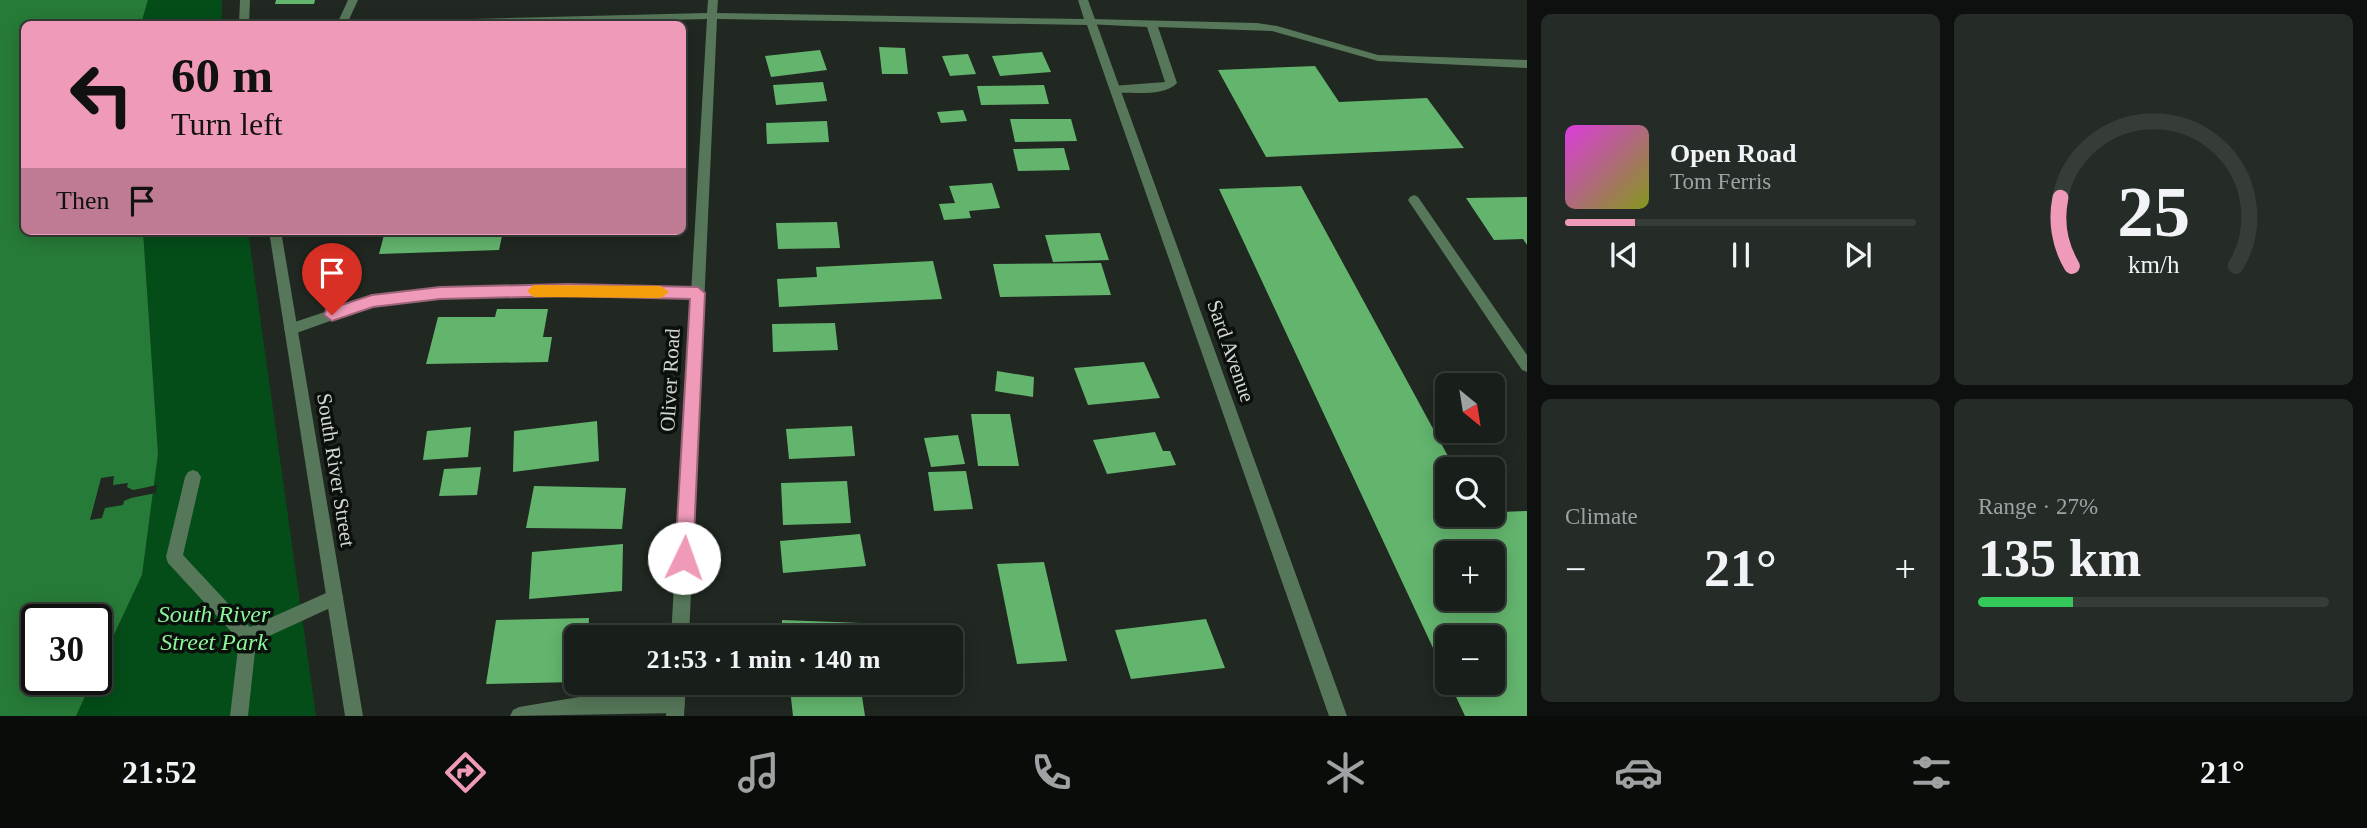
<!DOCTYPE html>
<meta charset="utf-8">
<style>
body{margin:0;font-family:"Times New Roman",serif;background:#252b26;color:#f1f3f6;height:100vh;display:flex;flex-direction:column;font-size:26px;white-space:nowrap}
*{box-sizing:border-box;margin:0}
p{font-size:23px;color:#9fa2a2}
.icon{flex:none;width:38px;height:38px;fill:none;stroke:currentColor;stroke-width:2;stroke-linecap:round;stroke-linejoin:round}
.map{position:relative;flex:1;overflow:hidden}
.drawer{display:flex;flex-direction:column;gap:14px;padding:14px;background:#0d100e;width:840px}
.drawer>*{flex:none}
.hud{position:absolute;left:21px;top:21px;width:665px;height:214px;border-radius:10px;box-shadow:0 4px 18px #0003,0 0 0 2px #363c38;background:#ef9ab8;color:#111;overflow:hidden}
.needle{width:46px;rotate:150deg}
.fabs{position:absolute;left:1435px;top:373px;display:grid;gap:14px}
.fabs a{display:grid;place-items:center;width:70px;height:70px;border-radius:10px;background:#181e19;box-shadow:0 4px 18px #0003,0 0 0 2px #363c38;font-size:35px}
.speed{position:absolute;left:21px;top:604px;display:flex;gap:14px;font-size:35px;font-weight:700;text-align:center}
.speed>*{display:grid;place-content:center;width:91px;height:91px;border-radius:50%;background:#181e19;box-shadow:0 4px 18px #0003,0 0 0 2px #363c38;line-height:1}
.speed .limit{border:4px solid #111;border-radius:10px;background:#fff;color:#111}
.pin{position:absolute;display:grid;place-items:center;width:60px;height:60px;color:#fff;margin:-72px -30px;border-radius:50% 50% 50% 0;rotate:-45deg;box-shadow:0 0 7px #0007}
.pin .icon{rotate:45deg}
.me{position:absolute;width:77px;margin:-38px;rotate:3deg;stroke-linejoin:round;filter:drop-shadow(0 0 5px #0008)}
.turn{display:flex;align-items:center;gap:24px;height:147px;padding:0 35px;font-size:32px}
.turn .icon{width:91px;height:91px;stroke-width:2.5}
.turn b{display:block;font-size:49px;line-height:60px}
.then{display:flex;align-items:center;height:66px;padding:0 35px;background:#0003;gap:14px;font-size:26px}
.big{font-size:52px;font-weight:600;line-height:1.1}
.drawer .widget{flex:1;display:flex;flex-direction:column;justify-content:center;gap:10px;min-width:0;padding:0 24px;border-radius:10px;background:#252b26}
.drawer .dial{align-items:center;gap:0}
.dial svg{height:182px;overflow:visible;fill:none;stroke:#363c38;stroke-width:7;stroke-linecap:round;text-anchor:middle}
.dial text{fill:#f1f3f6;stroke:none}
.song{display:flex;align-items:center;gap:21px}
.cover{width:84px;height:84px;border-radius:10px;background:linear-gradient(135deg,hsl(300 70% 55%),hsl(70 70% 35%))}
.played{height:7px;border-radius:4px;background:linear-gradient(90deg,#ef9ab8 20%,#363c38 20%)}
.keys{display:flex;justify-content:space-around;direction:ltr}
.heat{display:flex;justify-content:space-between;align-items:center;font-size:38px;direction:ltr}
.charge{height:10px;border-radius:5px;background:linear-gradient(90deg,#34c759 27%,#363c38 0)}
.drawer .tiles{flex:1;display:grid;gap:14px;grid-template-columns:repeat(2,1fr)}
.trip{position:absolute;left:564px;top:625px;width:399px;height:70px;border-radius:10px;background:#181e19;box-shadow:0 4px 18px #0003,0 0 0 2px #363c38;font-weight:600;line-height:70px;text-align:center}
.tab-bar{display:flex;height:112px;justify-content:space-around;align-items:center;background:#0a0c0a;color:#9fa2a2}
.tab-bar .icon{width:49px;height:49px}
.tab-bar .on{color:#ef9ab8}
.tab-bar b{font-size:32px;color:#f1f3f6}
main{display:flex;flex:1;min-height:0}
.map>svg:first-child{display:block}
.green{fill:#044d19}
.water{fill:#277b38}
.pier{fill:#202821}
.building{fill:#63b56e;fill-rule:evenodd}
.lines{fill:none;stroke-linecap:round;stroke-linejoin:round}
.service{fill:#567759;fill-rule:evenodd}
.minor{fill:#567759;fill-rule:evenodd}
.tertiary{fill:#567759;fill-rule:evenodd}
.route{fill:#ef9ab8;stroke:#9b6478;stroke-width:2}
.slow{fill:#f59e0b}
.labels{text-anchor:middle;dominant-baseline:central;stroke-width:7;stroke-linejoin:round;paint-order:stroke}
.street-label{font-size:21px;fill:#d3d8d3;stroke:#0c100d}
.near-park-label{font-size:24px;font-style:italic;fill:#8cf59a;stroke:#0c100d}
</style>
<main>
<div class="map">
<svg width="1527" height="716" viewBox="0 0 1527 716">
<rect width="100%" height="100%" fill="#202821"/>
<path class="green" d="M148 0H222V24H141Z
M143 231H248L316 716H76L93 679H96V673L142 575 158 454Z"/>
<path class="water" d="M0 0H148L141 24H24V231H143L158 454 142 575 96 673V620H37V679H93L76 716H0Z"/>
<path class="pier" d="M114 476 113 485 128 483 127 487 133 490 157 485 156 493 131 498 124 501 123 505 105 508 102 518 90 520 101 478Z"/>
<path class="building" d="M276 0H315L314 4H275Z
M879 47 905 48 908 74H882Z
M820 50 827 70 771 77 765 56Z
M1042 52 1051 72 1000 76 992 56Z
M968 54 976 74 950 76 942 56Z
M1315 66 1339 102 1427 98 1464 148 1266 157 1218 70Z
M823 82 827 101 776 105 773 85Z
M1044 85 1049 104 981 105 977 86Z
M963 110 967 121 941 123 937 112Z
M1010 119H1071L1077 141 1015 142Z
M827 121 829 142 767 144 766 123Z
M1064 148 1070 170 1018 171 1013 149Z
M992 183 1000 208 969 211 971 218 944 220 939 204 955 203 949 186Z
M1301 186 1455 469H1447V514L1527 511V716H1465L1449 682H1493V637H1447V678L1219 189ZM1447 553H1493V598H1447Z
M1527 197V245L1523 239 1494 240 1466 198Z
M837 222 840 248 778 249 776 223Z
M385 231H503L499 250 379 254Z
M1100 233 1109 260 1053 262 1045 235Z
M933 261 942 299 779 307 777 279 817 277 816 267Z
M1101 263 1111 295 1000 297 993 264Z
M497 309H548L543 337H552L548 362 426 364 438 317H495Z
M835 323 838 350 773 352 772 324Z
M1144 362 1160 398 1088 405 1074 368Z
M997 371 1034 377 1033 397 995 391Z
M971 414H1010L1019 466H978Z
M597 421 599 461 513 472 514 431Z
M852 426 855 456 789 459 786 429Z
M471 427 468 457 423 460 427 431Z
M1155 432 1163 451H1170L1176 465 1107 474 1093 440Z
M958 435 965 464 931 467 924 438Z
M481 467 477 495 439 496 444 469Z
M966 471 973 509 934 511 928 472Z
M847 481 851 523 783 525 781 483Z
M534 486 626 488 622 529 526 528Z
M860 534 866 566 783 573 780 541Z
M623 544 622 591 529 599 532 552Z
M1044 562 1067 661 1017 664 997 564Z
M589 618 588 637H576V682L486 684 496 620Z
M1206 619 1225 668 1131 679 1115 630Z
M782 620 861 623V637H782Z
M860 683 865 716H793L790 689Z"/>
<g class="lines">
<path class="service" d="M1090 19 1257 23 1277 26 1378 55 1527 60V68L1378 61 1272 31 1158 27 1177 83C1164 97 1134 92 1116 93L1112 92V86L1165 82 1147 27 1086 24 1085 22Z
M1414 195 1418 197 1527 355V372L1522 370 1410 203 1408 200 1410 197Z
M568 285 698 288 705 293 698 298 568 295 440 298 372 306 291 335 286 333 284 329 286 325 372 296 440 288Z
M193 470 198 472 201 477 183 555 250 627 335 589 341 591 343 597 341 603 256 642 248 716H230L239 640 168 563 166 557 185 477 188 472Z
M676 695 682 698 685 704 682 710 676 713 510 716 513 710 519 707 579 697Z"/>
<path class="minor" d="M348 0H358L347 24H337Z
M708 0H718L717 13 1084 19 1078 0H1088L1347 716H1329L1087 25 717 19 689 637H671L707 19 503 24H391L396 21 707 13Z
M668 682H686L684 716H666Z"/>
<path class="tertiary" d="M240 0H250L249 24H239Z
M269 231H281L363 716H345Z"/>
</g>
<path class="route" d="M568 284 698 287 705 293 693 558 690 564 684 566 677 564 675 558 690 299 568 296 440 299 373 307 332 321 324 315 326 310 372 295 440 287Z"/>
<path class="slow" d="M534 285 661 286 669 292 661 298 534 297 527 291Z"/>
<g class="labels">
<g class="street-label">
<text transform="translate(1231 351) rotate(71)">Sard Avenue</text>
<text transform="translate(670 380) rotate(-87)">Oliver Road</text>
<text transform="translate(336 470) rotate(81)">South River Street</text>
</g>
<g class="near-park-label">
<text x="214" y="614">South River<tspan x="214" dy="28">Street Park</tspan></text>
</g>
</g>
</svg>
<div class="fabs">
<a><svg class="needle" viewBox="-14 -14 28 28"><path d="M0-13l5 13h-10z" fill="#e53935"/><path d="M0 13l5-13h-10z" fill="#9fa2a2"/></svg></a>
<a><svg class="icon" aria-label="search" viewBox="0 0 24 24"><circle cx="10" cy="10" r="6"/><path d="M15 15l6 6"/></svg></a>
<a>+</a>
<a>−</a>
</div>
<div class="speed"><div class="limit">30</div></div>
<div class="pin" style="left:332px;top:315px;background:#d93025"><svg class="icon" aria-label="arrive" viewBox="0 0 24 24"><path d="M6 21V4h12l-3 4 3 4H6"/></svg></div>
<svg class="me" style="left:684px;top:558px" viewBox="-20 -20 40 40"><circle r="19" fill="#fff"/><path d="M0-13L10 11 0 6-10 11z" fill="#ef9ab8"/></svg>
<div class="trip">21:53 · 1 min · 140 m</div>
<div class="hud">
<div class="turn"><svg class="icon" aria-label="left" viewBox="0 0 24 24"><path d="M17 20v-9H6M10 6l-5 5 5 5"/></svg><div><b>60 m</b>Turn left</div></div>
<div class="then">Then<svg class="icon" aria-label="arrive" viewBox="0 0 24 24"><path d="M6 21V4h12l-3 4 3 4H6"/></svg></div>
</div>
</div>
<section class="drawer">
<div class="tiles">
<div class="widget">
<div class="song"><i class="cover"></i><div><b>Open Road</b><p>Tom Ferris</p></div></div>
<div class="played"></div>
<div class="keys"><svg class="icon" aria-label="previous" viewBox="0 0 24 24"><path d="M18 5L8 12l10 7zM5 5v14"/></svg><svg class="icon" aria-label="pause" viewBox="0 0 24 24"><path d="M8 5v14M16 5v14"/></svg><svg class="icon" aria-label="next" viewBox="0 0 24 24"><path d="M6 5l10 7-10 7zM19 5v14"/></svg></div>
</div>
<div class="widget dial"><svg viewBox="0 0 100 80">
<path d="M14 69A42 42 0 1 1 86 69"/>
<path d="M14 69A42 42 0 0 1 9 39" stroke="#ef9ab8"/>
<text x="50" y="56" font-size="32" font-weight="700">25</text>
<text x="50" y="72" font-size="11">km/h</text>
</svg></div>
<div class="widget"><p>Climate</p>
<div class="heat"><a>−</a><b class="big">21°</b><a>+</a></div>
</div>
<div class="widget"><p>Range · 27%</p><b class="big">135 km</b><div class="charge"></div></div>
</div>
</section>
</main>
<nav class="tab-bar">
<b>21:52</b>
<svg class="icon on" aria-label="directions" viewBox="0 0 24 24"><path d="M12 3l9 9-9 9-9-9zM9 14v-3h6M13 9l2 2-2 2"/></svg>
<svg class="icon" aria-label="music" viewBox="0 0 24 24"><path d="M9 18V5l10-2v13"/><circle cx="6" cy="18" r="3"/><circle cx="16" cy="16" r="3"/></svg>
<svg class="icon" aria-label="phone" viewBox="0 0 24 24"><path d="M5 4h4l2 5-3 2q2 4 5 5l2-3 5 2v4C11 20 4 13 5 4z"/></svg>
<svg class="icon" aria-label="climate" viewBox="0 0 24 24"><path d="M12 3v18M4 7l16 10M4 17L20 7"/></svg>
<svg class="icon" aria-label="car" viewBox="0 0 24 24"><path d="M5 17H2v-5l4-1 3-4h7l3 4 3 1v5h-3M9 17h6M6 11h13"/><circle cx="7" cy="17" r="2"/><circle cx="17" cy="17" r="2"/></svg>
<svg class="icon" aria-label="filters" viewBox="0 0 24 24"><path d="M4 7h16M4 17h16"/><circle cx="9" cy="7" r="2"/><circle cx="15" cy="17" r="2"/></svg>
<b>21°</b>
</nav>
